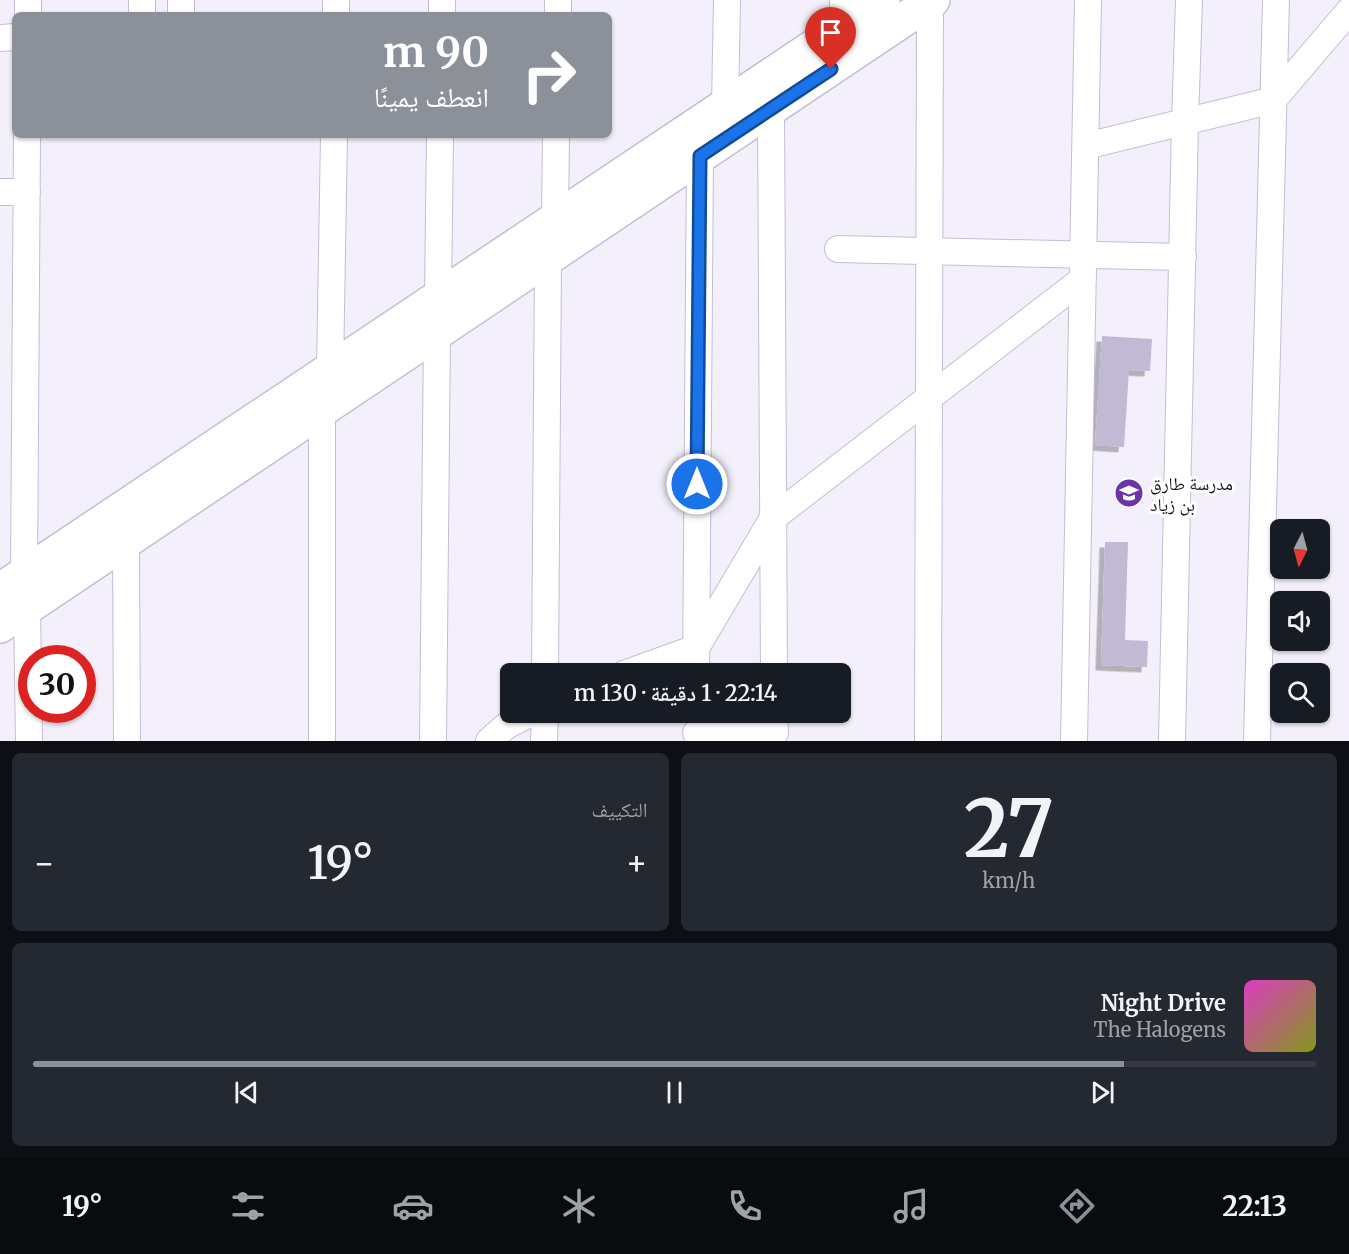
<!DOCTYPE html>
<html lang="ar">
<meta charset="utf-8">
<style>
body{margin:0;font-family:Merriweather,"Noto Naskh Arabic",serif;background:#242831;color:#f1f3f6;direction:rtl;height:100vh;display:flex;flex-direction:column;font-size:22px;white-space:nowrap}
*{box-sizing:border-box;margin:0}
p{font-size:20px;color:#9ea1a6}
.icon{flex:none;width:33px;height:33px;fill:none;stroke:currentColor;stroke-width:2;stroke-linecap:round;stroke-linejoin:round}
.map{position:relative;height:741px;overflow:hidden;direction:ltr}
.details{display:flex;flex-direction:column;gap:12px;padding:12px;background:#0d0f14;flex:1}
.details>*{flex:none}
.hud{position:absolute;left:12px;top:12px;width:600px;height:126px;border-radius:9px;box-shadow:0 2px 4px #0004;direction:rtl;background:#8c9099;color:#fff;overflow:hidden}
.needle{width:39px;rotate:186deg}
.fabs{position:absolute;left:1270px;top:519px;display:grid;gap:12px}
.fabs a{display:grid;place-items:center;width:60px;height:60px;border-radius:9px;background:#171b24;box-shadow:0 2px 4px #0004;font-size:30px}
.speed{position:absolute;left:18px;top:645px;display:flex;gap:12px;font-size:30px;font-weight:700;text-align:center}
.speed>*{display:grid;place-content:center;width:78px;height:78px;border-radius:50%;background:#171b24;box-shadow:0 2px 4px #0004;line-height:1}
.speed .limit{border:9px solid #d22;background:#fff;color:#111}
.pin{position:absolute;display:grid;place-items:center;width:51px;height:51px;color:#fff;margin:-62px -26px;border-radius:50% 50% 50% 0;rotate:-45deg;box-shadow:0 0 6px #0007}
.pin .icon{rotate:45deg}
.me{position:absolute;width:66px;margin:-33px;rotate:0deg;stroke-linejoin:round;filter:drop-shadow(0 0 4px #0008)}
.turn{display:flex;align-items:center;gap:21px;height:126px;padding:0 24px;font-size:27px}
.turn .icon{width:78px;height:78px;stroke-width:2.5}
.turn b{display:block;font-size:42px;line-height:51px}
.big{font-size:45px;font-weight:600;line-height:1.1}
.details .widget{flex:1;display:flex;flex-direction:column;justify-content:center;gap:9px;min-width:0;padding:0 21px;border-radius:9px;background:#242831}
.details .dial{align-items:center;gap:0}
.dial b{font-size:78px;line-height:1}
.song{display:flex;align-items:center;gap:18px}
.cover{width:72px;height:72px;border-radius:9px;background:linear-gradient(135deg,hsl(310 70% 55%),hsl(70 70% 35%))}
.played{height:6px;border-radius:3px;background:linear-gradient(90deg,#8c9099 85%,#363941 85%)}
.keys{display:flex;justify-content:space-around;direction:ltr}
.heat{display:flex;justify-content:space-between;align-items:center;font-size:33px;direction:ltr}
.details .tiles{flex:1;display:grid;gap:12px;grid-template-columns:1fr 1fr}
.widget:last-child{grid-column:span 2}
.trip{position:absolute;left:500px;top:663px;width:351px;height:60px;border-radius:9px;background:#171b24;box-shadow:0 2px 4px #0004;font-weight:600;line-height:60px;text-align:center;direction:rtl}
.dock{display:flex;height:96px;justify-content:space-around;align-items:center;background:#090b0e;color:#9ea1a6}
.dock .icon{width:42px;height:42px}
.dock .active{color:#8c9099}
.dock b{font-size:27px;color:#f1f3f6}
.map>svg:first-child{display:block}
.building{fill:#c2bad4;filter:url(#shadow)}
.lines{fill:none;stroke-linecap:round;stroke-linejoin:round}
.minor-casing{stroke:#c5bdd7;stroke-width:28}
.secondary-casing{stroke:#c5bdd7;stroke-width:36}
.minor{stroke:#fff;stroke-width:26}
.secondary{stroke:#fff;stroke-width:33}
.route-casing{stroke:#114b97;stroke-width:15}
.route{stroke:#1a73e8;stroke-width:10}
.labels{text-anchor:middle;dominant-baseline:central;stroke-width:6;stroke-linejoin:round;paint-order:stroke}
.poi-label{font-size:18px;fill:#18151e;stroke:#fff;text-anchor:start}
</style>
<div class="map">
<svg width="1349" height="741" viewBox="0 0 1349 741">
<defs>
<filter id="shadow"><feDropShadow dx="-5.5" dy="5.5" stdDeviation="0" flood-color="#0004"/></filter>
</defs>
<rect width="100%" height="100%" fill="#f4f0fb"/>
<path class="building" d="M1102 336 1152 339 1150 371 1129 370 1124 447 1095 445Z
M1105 542H1128L1125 640 1148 641 1147 667 1101 665Z"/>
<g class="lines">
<g class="minor-casing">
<path id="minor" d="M28 15V0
M142 15V0
M181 15V0
M336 15V0
M442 15V0
M558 15V0
M843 27V0
M0 38 15 37
M725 105 727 0
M771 109 774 674
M1086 146 1273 100 1349 11
M0 192H27
M555 219 556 135
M838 249 1183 257
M438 297 440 135
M330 369 334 135
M322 410V741
M126 542 127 741
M24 574 27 135
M27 608 29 741
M545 674 548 259
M624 674 696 648 773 518 1083 279
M696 674 700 156
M696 733H775L774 712
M433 741 437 333
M489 741 506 726 533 712
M544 741 545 712
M928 741 930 2
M1074 741 1088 0
M1172 741 1185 122 1189 0
M1257 741 1276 0"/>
</g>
<g class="secondary-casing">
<path id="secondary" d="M0 590 883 0
M0 626 933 0"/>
</g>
<use href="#minor" class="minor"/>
<use href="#secondary" class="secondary"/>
</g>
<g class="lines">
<g class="route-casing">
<path id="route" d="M697 484 700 156 831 69"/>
</g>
<use href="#route" class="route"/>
</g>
<defs>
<g id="school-disc" transform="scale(1.5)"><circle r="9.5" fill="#6a34ab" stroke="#fff"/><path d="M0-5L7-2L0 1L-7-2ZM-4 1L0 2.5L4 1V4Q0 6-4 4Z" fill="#fff"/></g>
</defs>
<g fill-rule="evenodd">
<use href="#school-disc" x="1129" y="493"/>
</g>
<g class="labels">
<g class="poi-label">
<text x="1150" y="483">مدرسة طارق<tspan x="1150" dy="21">بن زياد</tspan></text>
</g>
</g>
</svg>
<div class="fabs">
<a><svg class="needle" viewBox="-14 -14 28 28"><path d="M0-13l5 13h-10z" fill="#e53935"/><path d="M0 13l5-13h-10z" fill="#9ea1a6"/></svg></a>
<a><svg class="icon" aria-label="sound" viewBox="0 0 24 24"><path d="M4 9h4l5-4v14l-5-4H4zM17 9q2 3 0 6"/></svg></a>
<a><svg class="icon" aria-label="search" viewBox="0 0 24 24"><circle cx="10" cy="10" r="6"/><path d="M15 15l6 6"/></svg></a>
</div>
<div class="speed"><div class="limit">30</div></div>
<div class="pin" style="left:831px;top:69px;background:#d93025"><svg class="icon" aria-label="arrive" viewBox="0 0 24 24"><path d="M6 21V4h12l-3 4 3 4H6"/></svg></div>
<svg class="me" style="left:697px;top:484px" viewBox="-20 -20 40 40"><circle r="17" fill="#1a73e8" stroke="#fff" stroke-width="3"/><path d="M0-11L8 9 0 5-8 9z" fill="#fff"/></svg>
<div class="trip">22:14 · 1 دقيقة · 130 m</div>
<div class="hud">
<div class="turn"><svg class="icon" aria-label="right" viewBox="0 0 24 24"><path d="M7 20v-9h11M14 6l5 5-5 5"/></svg><div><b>90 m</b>انعطف يمينًا</div></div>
</div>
</div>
<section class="details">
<div class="tiles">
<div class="widget dial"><b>27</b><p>km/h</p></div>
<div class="widget"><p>التكييف</p>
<div class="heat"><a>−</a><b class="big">19°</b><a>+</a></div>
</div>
<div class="widget">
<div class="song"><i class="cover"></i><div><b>Night Drive</b><p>The Halogens</p></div></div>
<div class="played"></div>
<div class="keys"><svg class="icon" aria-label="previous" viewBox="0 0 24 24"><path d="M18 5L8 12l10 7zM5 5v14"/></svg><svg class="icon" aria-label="pause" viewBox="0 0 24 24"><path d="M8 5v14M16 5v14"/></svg><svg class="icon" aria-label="next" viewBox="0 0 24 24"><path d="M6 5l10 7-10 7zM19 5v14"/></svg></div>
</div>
</div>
</section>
<nav class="dock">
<b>22:13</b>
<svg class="icon active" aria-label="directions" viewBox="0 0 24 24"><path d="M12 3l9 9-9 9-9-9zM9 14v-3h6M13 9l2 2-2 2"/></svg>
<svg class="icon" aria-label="music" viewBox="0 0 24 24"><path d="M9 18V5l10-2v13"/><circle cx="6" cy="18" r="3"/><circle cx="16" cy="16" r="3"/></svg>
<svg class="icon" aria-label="phone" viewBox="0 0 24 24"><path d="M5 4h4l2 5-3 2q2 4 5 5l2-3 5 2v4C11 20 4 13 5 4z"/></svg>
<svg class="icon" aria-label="climate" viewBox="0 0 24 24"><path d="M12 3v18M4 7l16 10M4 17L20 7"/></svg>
<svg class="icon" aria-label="car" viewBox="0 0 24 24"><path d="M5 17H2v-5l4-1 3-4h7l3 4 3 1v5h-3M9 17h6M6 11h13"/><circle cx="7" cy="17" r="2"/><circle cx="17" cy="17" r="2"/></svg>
<svg class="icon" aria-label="filters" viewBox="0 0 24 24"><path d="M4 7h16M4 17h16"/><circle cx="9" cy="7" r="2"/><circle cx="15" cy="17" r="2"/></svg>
<b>19°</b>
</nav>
